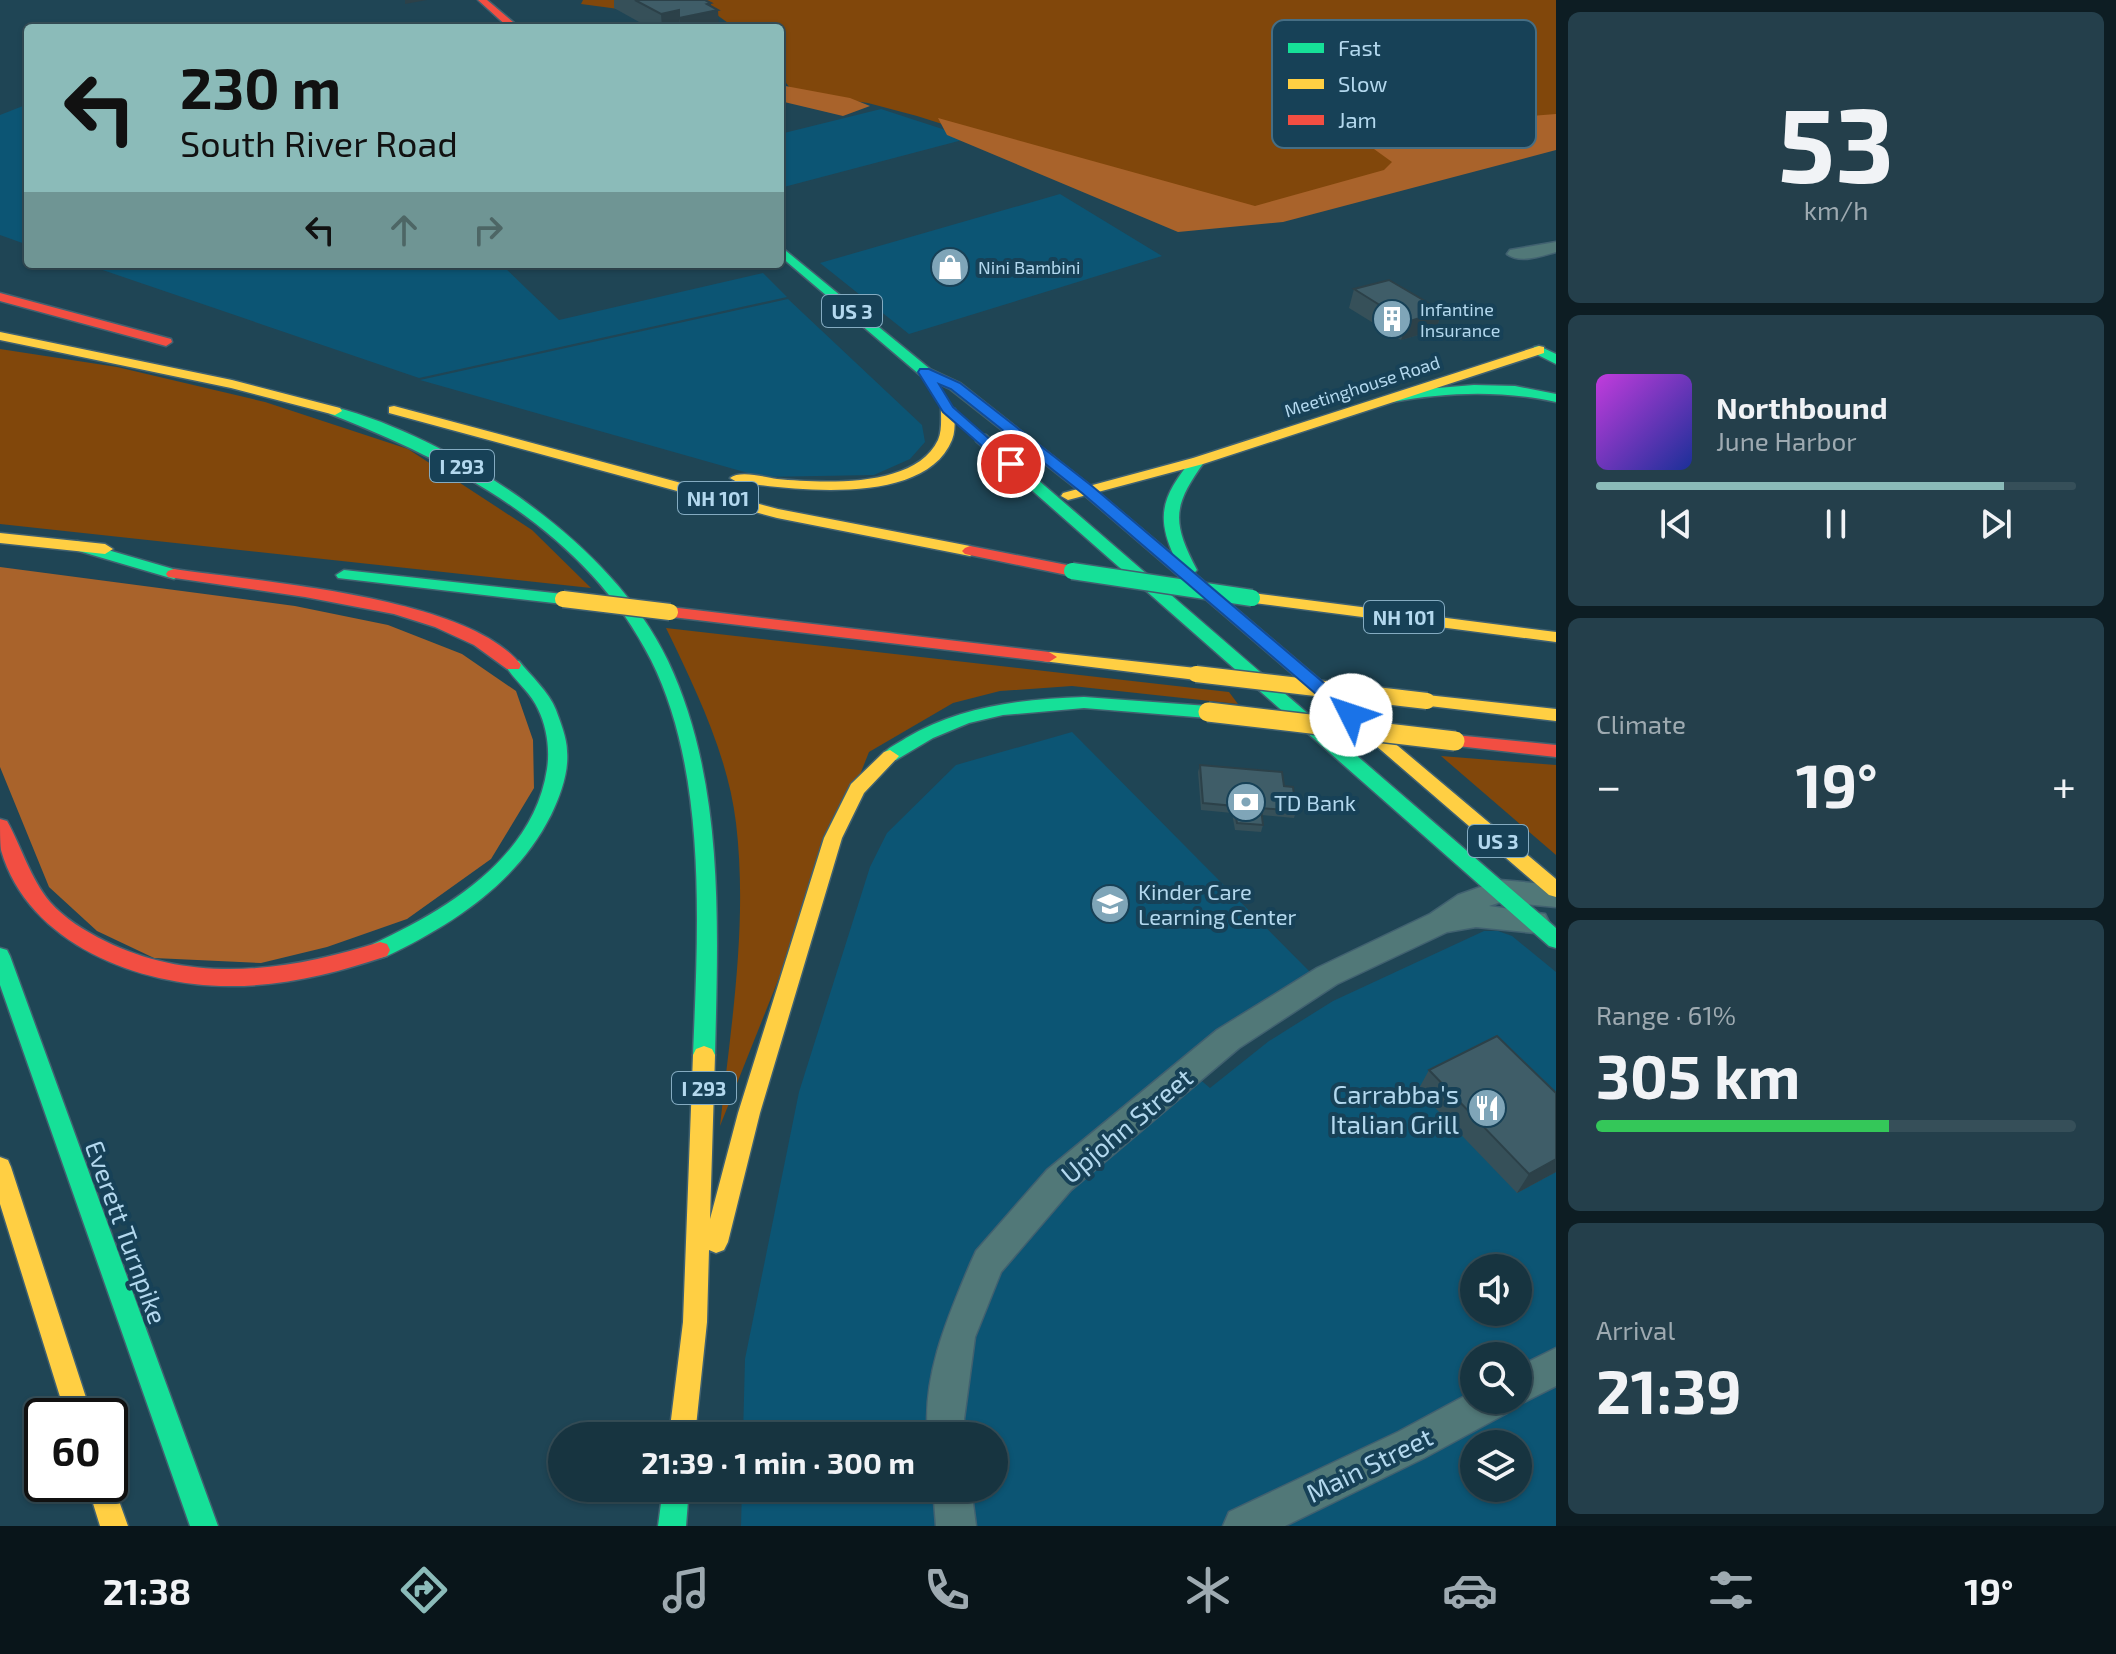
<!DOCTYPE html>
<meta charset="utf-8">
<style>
body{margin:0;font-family:"Exo 2",sans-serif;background:#243f4b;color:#f1f3f6;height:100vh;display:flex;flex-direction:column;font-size:30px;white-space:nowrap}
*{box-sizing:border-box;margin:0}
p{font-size:26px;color:#9eaab1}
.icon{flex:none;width:44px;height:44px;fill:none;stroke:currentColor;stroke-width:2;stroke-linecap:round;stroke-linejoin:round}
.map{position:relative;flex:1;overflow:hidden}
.drawer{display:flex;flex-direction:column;gap:12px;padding:12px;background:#0d1d23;width:560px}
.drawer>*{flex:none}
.guide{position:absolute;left:24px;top:24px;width:760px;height:244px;border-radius:8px;box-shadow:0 2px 6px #0004,0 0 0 2px #364f59;background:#8bbbb9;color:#111;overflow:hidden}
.tools{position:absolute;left:1460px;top:1254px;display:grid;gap:16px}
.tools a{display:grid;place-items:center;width:72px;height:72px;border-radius:50%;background:#173440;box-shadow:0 2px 6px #0004,0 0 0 2px #364f59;font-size:40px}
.speed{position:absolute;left:24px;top:1398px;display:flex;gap:16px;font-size:40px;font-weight:700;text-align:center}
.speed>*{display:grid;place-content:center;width:104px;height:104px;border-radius:50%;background:#173440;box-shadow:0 2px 6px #0004,0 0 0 2px #364f59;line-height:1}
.speed .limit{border:4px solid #111;border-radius:12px;background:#fff;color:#111}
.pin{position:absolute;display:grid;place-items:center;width:68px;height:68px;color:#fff;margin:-34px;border:4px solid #fff;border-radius:50%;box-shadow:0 2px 8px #0007}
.me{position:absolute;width:88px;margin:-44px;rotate:311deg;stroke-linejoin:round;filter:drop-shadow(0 0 6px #0008)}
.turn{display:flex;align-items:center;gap:28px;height:168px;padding:0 24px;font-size:36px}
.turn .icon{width:104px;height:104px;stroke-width:2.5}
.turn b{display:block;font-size:56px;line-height:68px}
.lanes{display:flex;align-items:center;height:76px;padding:0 24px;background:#0003;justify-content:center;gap:40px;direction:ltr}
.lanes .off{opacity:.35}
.big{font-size:60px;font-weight:700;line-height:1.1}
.drawer .tile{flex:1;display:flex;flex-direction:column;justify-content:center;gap:12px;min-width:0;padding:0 28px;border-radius:12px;background:#243f4b}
.drawer .dial{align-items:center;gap:0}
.dial b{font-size:104px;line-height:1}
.song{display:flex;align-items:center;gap:24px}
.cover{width:96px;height:96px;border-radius:12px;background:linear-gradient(135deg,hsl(290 70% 55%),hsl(230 70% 35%))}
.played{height:8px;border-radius:4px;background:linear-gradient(90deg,#8bbbb9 85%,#364f59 85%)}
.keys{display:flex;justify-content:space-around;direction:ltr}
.heat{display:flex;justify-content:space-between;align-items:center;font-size:44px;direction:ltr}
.charge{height:12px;border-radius:6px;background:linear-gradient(90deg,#34c759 61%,#364f59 0)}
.trip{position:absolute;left:548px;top:1422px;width:460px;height:80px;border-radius:40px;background:#173440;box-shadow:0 2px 6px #0004,0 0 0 2px #364f59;font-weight:700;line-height:80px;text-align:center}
.tab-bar{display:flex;height:128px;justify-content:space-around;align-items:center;background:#09151a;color:#9eaab1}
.tab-bar .icon{width:56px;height:56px}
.tab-bar .selected{color:#8bbbb9}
.tab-bar b{font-size:36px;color:#f1f3f6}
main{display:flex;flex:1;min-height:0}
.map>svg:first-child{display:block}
.built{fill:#0c5574;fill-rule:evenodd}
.green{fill:#81470b}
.forest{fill:#a9632b}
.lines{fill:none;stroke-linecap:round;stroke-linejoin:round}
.street-casing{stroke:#416170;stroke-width:3}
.fast-casing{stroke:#416170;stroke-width:3}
.slow-casing{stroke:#416170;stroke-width:3}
.jam-casing{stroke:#416170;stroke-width:3}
.street{fill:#517878;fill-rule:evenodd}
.fast{fill:#16e098;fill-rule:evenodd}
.slow{fill:#ffcf43;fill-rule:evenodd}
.jam{fill:#f24e42;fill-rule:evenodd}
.fast-bridge-casing{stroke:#416170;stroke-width:19;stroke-linecap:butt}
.slow-bridge-far1-casing{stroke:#416170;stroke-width:19;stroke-linecap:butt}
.slow-bridge-casing{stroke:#416170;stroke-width:22;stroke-linecap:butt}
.fast-bridge{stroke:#16e098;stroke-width:16}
.slow-bridge-far1{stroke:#ffcf43;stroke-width:16}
.slow-bridge{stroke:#ffcf43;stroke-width:19}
.wall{fill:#365059}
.shaded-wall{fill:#2c4149}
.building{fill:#3f5d68;stroke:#2c4149;stroke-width:2}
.route{fill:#1a73e8;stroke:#114b97;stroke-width:2}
.labels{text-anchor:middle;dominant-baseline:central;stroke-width:8;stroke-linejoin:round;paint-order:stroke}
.far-poi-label{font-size:18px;fill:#b3d8ee;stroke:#174157;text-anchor:start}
.far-street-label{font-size:18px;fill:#b3d8ee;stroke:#174157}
.shield{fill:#174157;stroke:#84abc1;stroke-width:2}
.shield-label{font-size:20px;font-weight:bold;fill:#b3d8ee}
.poi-label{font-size:22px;fill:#b3d8ee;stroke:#174157;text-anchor:start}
.near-poi-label{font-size:26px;fill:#b3d8ee;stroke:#174157;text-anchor:end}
.near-street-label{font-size:26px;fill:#b3d8ee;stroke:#174157}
.key{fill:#174157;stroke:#466e84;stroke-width:2}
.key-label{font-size:22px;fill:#b3d8ee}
</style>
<main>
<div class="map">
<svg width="1556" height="1526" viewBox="0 0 1556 1526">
<rect width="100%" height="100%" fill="#1f4555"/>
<path class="built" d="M28 104V245L0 235V115Z
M881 109 970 138 780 188V134Z
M1060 194 1162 256 909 334 820 263Z
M85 264H501L559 320 763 273 787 297 419 378Z
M788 299 922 425 925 442 910 459 874 475 762 477 420 380Z
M1072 732 1312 974 1178 1061 1210 1088 1269 1041 1333 1001 1484 931H1498L1512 936 1556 972V1526H741L742 1488H994V1436H743L745 1359 799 1092 870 867 887 833 956 765ZM1474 1268H1518V1312H1474ZM1474 1356H1518V1400H1474ZM1474 1444H1518V1488H1474Z"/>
<path class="green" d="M583 0H1556V133L1232 216 917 116 868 103 793 92 780 75V28H735L706 7 626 10 581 4Z
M0 349 117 367 265 402 408 449 532 530 591 588 0 524Z
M666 628 1229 692 1238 704 1072 686 1000 691 953 703 869 752 720 1126C731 1025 748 924 736 823 728 755 695 688 666 628Z
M1441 756 1556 765V855Z"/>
<path class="forest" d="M780 85 850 98 870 106 843 116 780 101Z
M1556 114V150L1283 222 1178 232 947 135 938 118 1255 206 1384 170 1392 162 1374 149 1381 127Z
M0 567 295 606 388 625 462 654 516 691 533 740 534 788 491 859 407 919 327 947 261 963 154 958 97 931 49 887 0 767Z"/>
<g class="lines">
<g class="street-casing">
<path id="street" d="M1556 242V252C1541 256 1520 264 1507 254L1510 250Z
M1500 880 1556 885V907L1501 902 1489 906 1545 914 1549 922 1545 930 1535 933 1476 927 1447 932 1337 984 1239 1048 1071 1190 1001 1272 975 1337 964 1419 966 1436H928C922 1375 948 1317 971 1262L976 1251 1047 1170 1217 1030 1317 968 1430 914 1458 895Z
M1556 1348V1386L1518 1405 1511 1402 1507 1413 1424 1458 1285 1526H1223L1229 1512 1398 1432 1474 1391V1400H1518V1367Z
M933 1488H971L976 1526H936Z"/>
</g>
<g class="fast-casing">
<path id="fast" d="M780 246 930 369 960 383 1092 487 1174 556C1154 513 1165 493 1193 458H1203L1205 461C1173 505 1171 521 1197 570L1194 573 1379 730 1382 734 1379 738H1367L1082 493 950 389 920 375 780 256Z
M1539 346 1556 354V364L1534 353V347Z
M1474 385 1515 386 1556 394V402C1500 390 1448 392 1392 402L1385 398 1413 390Z
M335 407C399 424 465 459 519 497 579 540 636 594 668 661 725 782 718 925 715 1055L712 1061 704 1064 696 1061 693 1055C698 930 708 774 651 660 587 533 457 463 330 414L328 411Z
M981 434 986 435 1556 928V948L1549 946 976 441V435Z
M77 541 180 571 182 574 174 579 72 549 69 546Z
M344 570 563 594 571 599 563 604 338 578 336 575Z
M513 660 519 661C531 676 549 692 556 710 560 721 567 738 567 751 569 773 560 796 551 815 517 883 453 924 387 956L380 958 373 956 370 950 373 944C447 910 534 857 547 769 550 750 547 727 538 709 531 693 514 680 505 665Z
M1084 697 1208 706 1217 712 1208 718 1084 708 1003 715 969 723 933 738 896 760H884L881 756C887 748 897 744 906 738 960 706 1022 699 1084 697Z
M0 948 7 950 10 956 218 1526H190L0 985Z
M663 1488H689L686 1526H658Z"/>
</g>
<g class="slow-casing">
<path id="slow" d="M0 332 232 380 340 408 342 411 335 415 231 388 0 340Z
M1539 346 1544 347V353L1203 464 1068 500 1061 496 1063 493 1193 458Z
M948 405 955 409C954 419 956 430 952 440 925 507 792 490 737 482L730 478C740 470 764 477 777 479 821 483 915 489 938 440 942 431 941 419 941 409Z
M394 406 778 509 970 546 978 551 970 556 777 518 389 413V407Z
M0 533 105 544 113 549 105 554 0 543Z
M1252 593 1556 632V642L1246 602 1244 598 1246 594Z
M1049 652 1196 668 1204 674 1196 680 1043 661 1041 657Z
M1427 695 1556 709V721L1421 705 1418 701 1421 697Z
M1373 728 1379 730 1556 879V897L1549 895 1367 738 1364 734 1367 730Z
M890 750 899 756 864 793 842 838 760 1113 728 1242 724 1250 716 1253 709 1250 707 1322 695 1436H669L683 1322 693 1055 696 1049 704 1046 712 1049 715 1055 710 1219 738 1113 824 838 851 784 884 752Z
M0 1157 8 1160 11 1167 92 1416H66L0 1204Z
M110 1476 128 1526H100L87 1484H110Z"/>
</g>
<g class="jam-casing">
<path id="jam" d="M478 0H487L520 28H509Z
M0 293 171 339 172 342 166 346 0 301Z
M970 546 1072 566 1080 571 1072 576 965 554 962 551 965 548Z
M174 569C258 582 468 596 521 665L519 669H507L474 645 435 627 394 614 305 597 168 577 166 574 168 571Z
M670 607 1049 652 1057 657 1049 662 664 616 662 612Z
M1455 735 1556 745V757L1449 745 1446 741Z
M0 819 7 821C22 848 30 878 50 902 65 919 85 931 105 941 194 985 289 971 380 942L387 944 390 950 387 956C336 973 286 986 232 986 142 987 28 945 1 850 0 841 0 829 0 819Z"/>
</g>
<use href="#street" class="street"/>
<use href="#fast" class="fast"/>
<use href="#slow" class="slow"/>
<use href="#jam" class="jam"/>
<g class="fast-bridge-casing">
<path id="fast-bridge" d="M1072 571 1252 598"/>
</g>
<g class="slow-bridge-far1-casing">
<path id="slow-bridge-far1" d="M563 599 670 612
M1196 674 1427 701"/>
</g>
<g class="slow-bridge-casing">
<path id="slow-bridge" d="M1208 712 1455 741"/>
</g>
<use href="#fast-bridge" class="fast-bridge"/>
<use href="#slow-bridge-far1" class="slow-bridge-far1"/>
<use href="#slow-bridge" class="slow-bridge"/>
</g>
<path class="wall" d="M614 0H705L711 6 719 28H650L614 8Z
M1354 289 1442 311 1436 330 1401 340 1349 308Z
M1200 765 1284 786 1296 811 1294 818 1262 815 1263 825 1261 832 1235 830 1232 813 1201 810 1198 772Z
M1429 1070 1556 1093V1172L1517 1193 1418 1090Z"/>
<path class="shaded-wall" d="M405 0H427L405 4Z
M711 3V11L718 10 719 28H680L679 18Z
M679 10V28H662L661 14Z
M1442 311 1436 330 1401 340 1407 322Z
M1556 1159V1172L1517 1193 1529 1174Z"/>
<path class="building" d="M635 0H705L711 3 707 4 718 10 679 18V10L661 14Z
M1389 280 1442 311 1407 322 1354 289Z
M1200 765 1282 772 1284 786 1293 787 1296 811 1261 808 1263 825 1237 823 1234 806 1203 803Z
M1497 1036 1556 1093V1159L1529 1174 1429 1070Z"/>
<path class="route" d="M920 369H929L960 383 1092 486 1357 711 1360 715 1357 719H1345L1082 493 951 389 939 384 953 407 1018 464 1011 469 1006 467 943 412 918 372Z"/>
<defs>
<g id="shop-disc" transform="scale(2)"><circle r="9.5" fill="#7fa5b8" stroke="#174157"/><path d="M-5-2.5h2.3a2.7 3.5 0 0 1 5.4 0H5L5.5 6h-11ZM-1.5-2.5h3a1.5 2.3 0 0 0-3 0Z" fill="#fff"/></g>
<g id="building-disc" transform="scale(2)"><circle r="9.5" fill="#7fa5b8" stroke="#174157"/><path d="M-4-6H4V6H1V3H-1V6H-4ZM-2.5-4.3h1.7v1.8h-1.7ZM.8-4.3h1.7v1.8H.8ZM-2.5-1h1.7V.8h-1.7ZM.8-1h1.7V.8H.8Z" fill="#fff"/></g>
<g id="bank-disc" transform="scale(2)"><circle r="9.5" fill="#7fa5b8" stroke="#174157"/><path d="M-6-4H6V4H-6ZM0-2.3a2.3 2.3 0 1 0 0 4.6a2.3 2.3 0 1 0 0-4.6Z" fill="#fff"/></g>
<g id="school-disc" transform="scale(2)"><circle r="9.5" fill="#7fa5b8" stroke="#174157"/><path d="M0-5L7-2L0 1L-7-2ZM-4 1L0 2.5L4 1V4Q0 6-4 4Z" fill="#fff"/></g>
<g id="restaurant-disc" transform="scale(2)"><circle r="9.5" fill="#7fa5b8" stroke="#174157"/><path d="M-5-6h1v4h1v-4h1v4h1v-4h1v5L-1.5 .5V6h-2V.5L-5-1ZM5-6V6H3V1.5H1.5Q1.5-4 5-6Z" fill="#fff"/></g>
</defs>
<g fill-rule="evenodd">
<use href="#shop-disc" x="950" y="267"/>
<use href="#building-disc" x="1392" y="319"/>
<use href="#bank-disc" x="1246" y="802"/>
<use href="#school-disc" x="1110" y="904"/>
<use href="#restaurant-disc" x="1487" y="1108"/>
</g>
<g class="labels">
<g class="far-poi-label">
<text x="978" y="267">Nini Bambini</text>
<text x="1420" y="309">Infantine<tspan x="1420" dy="21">Insurance</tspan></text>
</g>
<g class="far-street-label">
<text transform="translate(1362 386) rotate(-18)">Meetinghouse Road</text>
</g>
<g class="shield">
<rect x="822" y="295" width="60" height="32" rx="6"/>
<rect x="430" y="450" width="64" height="32" rx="6"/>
<rect x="678" y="482" width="80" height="32" rx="6"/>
<rect x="1364" y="601" width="80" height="32" rx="6"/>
<rect x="1468" y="825" width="60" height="32" rx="6"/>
<rect x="672" y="1072" width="64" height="32" rx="6"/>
</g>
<g class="shield-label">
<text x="852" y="311">US 3</text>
<text x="462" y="466">I 293</text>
<text x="718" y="498">NH 101</text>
<text x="1404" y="617">NH 101</text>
<text x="1498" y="841">US 3</text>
<text x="704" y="1088">I 293</text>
</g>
<g class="poi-label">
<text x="1274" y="802">TD Bank</text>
<text x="1138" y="891">Kinder Care<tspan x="1138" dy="25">Learning Center</tspan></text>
</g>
<g class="near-poi-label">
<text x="1459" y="1093">Carrabba's<tspan x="1459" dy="30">Italian Grill</tspan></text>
</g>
<g class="near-street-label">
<text transform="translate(1126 1125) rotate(-40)">Upjohn Street</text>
<text transform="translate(127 1232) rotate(70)">Everett Turnpike</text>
<text transform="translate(1369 1464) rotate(-26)">Main Street</text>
</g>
</g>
<rect x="1272" y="20" width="264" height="128" rx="12" class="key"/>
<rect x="1288" y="43" width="36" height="10" fill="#16e098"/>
<rect x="1288" y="79" width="36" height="10" fill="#ffcf43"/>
<rect x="1288" y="115" width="36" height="10" fill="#f24e42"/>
<g class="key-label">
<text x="1338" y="56">Fast</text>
<text x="1338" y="92">Slow</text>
<text x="1338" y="128">Jam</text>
</g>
</svg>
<div class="tools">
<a><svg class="icon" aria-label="sound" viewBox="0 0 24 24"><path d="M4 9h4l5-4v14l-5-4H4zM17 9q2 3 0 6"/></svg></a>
<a><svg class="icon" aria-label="search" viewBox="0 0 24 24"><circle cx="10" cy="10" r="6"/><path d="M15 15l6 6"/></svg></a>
<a><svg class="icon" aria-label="layers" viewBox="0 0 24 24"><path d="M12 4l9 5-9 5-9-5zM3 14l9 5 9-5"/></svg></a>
</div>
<div class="speed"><div class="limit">60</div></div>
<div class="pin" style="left:1011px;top:464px;background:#d93025"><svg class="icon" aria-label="arrive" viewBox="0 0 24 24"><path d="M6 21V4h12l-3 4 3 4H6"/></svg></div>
<svg class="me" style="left:1351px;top:715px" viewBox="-20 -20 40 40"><circle r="19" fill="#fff"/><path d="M0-13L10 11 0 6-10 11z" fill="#1a73e8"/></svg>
<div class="trip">21:39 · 1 min · 300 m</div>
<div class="guide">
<div class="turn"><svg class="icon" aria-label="left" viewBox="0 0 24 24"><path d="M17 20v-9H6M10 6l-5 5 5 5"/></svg><div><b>230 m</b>South River Road</div></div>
<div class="lanes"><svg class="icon" aria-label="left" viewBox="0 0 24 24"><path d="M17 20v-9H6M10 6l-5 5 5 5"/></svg><svg class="icon off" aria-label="ahead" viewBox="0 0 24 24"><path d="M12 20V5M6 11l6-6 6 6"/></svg><svg class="icon off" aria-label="right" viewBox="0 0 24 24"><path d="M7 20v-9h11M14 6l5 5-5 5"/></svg></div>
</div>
</div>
<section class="drawer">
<div class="tile dial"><b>53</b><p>km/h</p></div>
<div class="tile">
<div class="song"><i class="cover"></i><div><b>Northbound</b><p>June Harbor</p></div></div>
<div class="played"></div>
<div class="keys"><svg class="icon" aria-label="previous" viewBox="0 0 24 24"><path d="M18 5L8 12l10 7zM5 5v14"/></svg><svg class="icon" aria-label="pause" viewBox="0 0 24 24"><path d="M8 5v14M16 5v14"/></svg><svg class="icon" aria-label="next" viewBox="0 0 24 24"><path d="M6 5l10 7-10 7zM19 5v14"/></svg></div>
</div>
<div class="tile"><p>Climate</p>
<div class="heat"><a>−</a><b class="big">19°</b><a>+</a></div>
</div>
<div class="tile"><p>Range · 61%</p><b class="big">305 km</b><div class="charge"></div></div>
<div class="tile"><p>Arrival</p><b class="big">21:39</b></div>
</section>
</main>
<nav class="tab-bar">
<b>21:38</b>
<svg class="icon selected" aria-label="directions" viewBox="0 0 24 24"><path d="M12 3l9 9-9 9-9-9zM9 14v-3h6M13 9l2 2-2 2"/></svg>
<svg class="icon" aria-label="music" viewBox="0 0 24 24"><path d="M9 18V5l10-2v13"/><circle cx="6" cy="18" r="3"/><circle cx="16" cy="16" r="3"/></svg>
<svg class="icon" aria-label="phone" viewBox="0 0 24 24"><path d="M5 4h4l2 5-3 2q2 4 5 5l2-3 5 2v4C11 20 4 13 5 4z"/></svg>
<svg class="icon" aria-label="climate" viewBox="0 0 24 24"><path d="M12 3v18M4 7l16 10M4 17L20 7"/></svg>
<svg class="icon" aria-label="car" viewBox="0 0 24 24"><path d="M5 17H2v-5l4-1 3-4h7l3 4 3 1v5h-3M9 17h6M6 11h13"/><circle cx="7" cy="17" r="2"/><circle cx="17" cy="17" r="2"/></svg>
<svg class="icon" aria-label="filters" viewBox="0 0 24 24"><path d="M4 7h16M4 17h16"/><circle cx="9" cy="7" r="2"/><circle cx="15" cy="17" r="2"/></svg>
<b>19°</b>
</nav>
